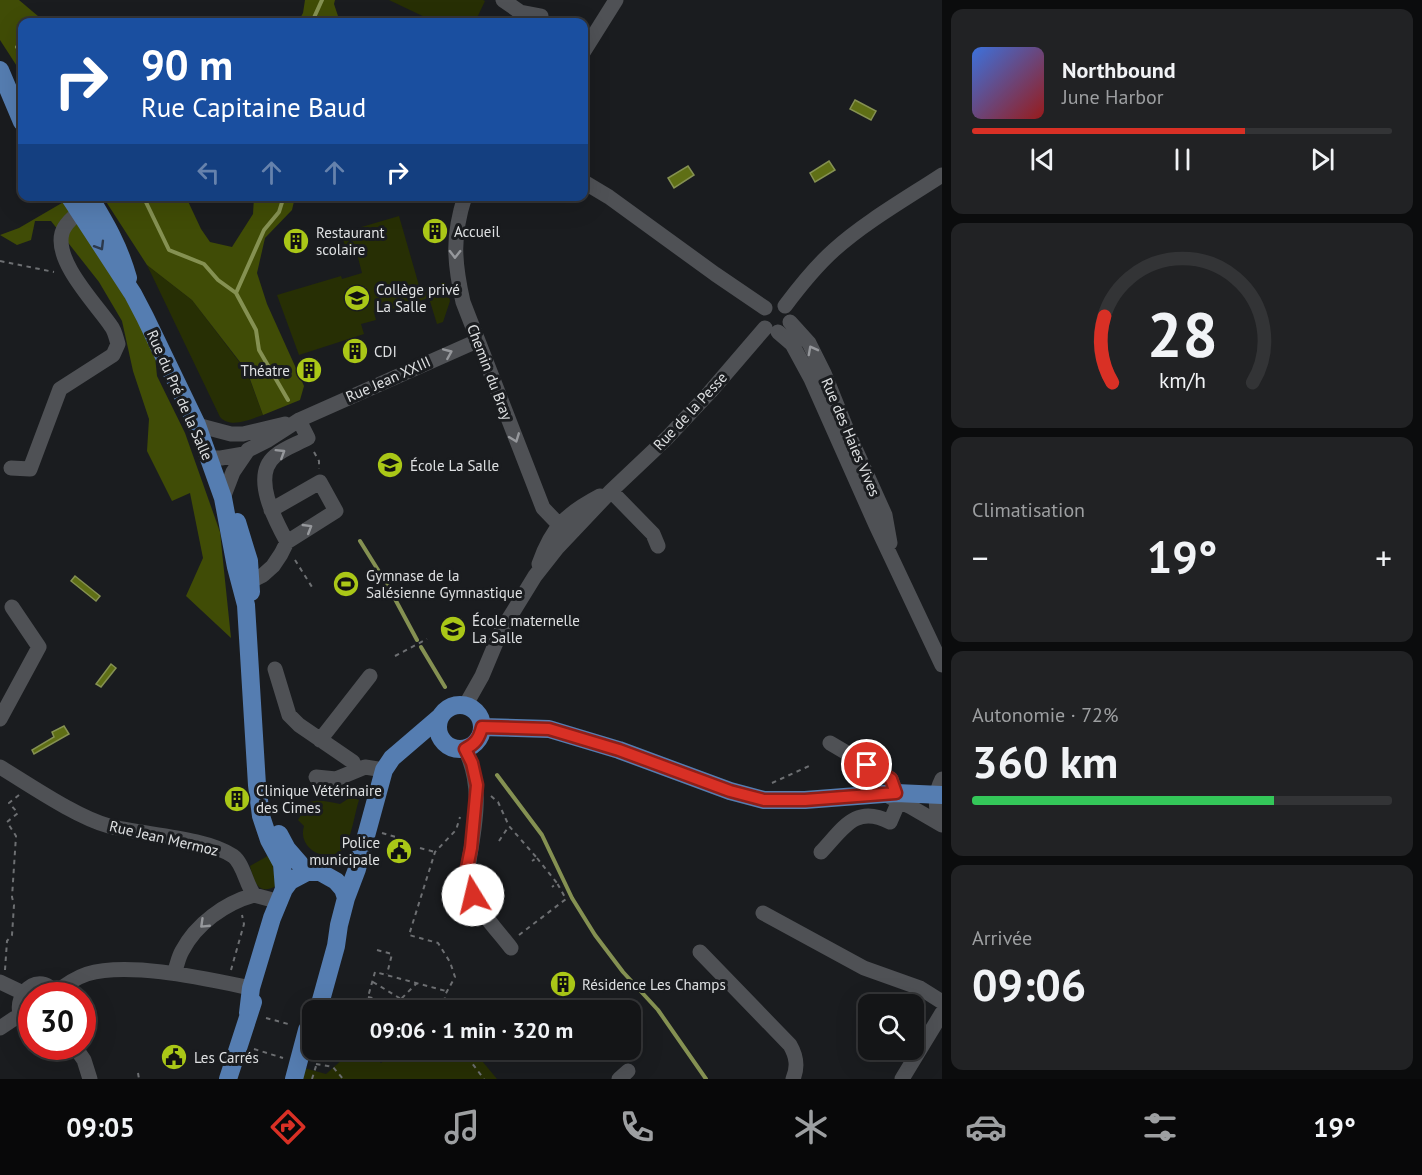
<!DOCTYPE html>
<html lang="fr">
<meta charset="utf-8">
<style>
body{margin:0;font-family:"PT Sans",sans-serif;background:#212224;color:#f1f3f6;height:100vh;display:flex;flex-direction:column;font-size:22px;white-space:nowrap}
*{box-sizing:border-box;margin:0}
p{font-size:20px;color:#9d9fa1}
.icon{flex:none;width:33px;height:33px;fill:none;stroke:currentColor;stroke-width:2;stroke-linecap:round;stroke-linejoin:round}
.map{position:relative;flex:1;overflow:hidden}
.details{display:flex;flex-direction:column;gap:9px;padding:9px;background:#0b0c0d;width:480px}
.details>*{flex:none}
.guide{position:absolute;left:18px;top:18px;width:570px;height:183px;border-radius:12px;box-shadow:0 6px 24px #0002,0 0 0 2px #333436;background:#1a4fa0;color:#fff;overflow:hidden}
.controls{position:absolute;left:858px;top:994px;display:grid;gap:12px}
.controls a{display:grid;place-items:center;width:66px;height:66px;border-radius:12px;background:#141517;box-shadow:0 6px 24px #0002,0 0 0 2px #333436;font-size:30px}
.speed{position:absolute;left:18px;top:982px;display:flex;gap:12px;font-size:30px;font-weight:700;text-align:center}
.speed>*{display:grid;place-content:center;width:78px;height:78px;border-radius:50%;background:#141517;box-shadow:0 6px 24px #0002,0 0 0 2px #333436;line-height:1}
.speed .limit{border:9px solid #d22;background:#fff;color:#111}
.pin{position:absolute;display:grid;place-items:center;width:51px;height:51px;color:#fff;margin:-26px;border:3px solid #fff;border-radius:50%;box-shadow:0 2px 6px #0007}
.me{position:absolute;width:66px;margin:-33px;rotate:351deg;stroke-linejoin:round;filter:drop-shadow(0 0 4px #0008)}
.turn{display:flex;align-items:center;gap:21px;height:126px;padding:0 24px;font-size:27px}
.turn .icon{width:78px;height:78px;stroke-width:2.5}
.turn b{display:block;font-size:42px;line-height:51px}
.lanes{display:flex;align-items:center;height:57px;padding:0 24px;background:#0003;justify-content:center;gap:30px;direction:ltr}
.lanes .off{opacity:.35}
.big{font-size:45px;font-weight:700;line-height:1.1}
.details .card{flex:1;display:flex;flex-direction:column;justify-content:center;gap:9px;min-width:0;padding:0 21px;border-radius:12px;background:#212224}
.details .dial{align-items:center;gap:0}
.dial svg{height:156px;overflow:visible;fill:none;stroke:#333436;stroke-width:7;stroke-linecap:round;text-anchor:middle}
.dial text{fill:#f1f3f6;stroke:none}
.song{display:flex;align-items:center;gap:18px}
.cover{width:72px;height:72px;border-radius:9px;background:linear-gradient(135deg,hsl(220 70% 55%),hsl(0 70% 35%))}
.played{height:6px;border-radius:3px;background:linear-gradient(90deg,#d93025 65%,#333436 65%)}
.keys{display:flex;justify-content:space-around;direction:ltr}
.heat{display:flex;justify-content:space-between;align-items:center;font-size:33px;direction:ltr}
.charge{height:9px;border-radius:4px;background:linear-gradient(90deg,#34c759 72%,#333436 0)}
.trip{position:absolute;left:302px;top:1000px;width:339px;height:60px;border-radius:12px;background:#141517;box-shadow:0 6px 24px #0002,0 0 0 2px #333436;font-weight:700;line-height:60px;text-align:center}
.tabs{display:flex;height:96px;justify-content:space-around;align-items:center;background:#080809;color:#9d9fa1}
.tabs .icon{width:42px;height:42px}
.tabs .current{color:#d93025}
.tabs b{font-size:27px;color:#f1f3f6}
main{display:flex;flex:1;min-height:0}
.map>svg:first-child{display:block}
.green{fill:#272f04}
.forest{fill:#404c06}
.water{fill:#5f6f15;stroke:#859152;stroke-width:1.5}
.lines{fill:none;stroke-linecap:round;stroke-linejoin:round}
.stream{stroke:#859152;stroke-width:4}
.path{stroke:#6d6f72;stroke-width:2;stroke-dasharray:4.5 4.5;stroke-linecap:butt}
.minor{stroke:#4f5155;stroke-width:15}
.major{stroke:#557db1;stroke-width:18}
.oneway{stroke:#2c394b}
.oneway2{stroke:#96989c}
.route-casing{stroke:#8d1f18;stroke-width:15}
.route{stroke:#d93025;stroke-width:10}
.labels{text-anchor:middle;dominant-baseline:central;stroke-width:6;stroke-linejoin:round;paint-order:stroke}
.poi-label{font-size:15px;fill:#dee0e2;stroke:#1a1c1f;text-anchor:start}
.street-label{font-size:15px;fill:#dee0e2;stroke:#1a1c1f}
</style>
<main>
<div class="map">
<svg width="942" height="1079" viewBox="0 0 942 1079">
<rect width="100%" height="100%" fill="#1a1c1f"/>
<path class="green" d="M389 0H483L485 1 475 22H435Z
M399 216 420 289 445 282 450 301 443 322 437 324 429 298 375 314 373 309 376 320 361 324 364 334 299 355 277 295 341 276 342 279 362 273 355 246 346 249 341 233Z
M147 265 192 300 247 372 263 415C250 419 231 429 220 417Z
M351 797 359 800C355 812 351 841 343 849 326 865 297 848 304 826L298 820 301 815 297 809C312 797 323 801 340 804Z
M271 854 276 886C258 896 254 881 250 866Z
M346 1050H367L381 1063 396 1050H473L497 1079H301L304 1068 326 1074 344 1058Z"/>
<path class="forest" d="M0 0H19L45 22H22V74L0 40Z
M305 0H335L334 4 340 22H298L303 13Z
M103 197H186L201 229 210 242 232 247 253 214 254 197H295L292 210 265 238 257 273 267 304 304 386 300 400 263 415 247 371 192 300 147 265Z
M67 200 154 346 157 376 185 433 220 532 231 638 186 596 203 558 190 493 172 501 147 451 149 419 133 371 122 321 99 282 51 221H35L31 240 17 245 0 235 19 228Z"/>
<path class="water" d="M855 100 876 111 871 120 850 109Z
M829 161 835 170 815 182 810 173Z
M688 166 694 175 674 188 668 178Z
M75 576 100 596 96 601 71 581Z
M111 664 116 668 101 687 96 684Z
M64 726 69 734 34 754 32 750 54 737 52 732Z"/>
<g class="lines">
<path class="stream" d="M312 22 322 0
M17 47 22 52
M143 196 169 250 204 264 218 280 236 293 256 330 259 350 288 400
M236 293 264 230 279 212 284 196
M360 541 388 586 417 640
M421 647 445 687
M497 775 542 835 572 898 595 935 623 972 658 1010 706 1079"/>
<path class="path" d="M0 261 54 272
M314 452 319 461V469
M295 560 312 587
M395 656 427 639
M772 783 809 766
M287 796 302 797 331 794
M491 796 498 802 509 826 537 858 532 861
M382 833 399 838
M499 841 509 826
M420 848 435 852
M537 858 557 883 552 887
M519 935 566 899 557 883
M377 950 392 954 387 974
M5 970 7 941 12 935 14 905 12 897 16 836 7 822 18 813 9 803 19 795
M231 970 244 924 242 915
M373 982 401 999
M368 997 397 1004
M364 1011 375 972 446 991
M389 1011 417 983
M444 1011 445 995 455 977 450 962 438 943 409 935 435 852 456 830 460 817
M266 1018 292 1025
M254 1049 283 1058
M462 1050 484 1079
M316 1064 333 1067 343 1079
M138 1073 139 1079
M312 1079 321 1050"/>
<path class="minor" d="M503 0 520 12 541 16
M584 51 616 0
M584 182 609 197 715 274 765 308
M465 196C452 236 454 262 463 302L543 508 569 535
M785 306C800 286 815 267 834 250 865 222 907 198 942 175
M790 322 809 343 824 373 849 435 885 515 890 543
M778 332 792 344 811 379 875 523 942 665
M197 425 231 434H243L285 424
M210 458H221L244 454
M11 468 30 469 60 389 113 355 118 344C116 338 115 331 111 326 97 305 54 262 62 233 65 222 79 212 88 206
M611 491 653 534 658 546
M223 498 233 472 248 450 268 440 299 420 477 341
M287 542C275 520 251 476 275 456 284 448 297 444 308 438L299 420
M539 564C552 527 566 514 600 496
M251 581 263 575 273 566 281 554 287 542 336 511 320 482 271 510
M275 669 289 715 299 725 353 762 355 771
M465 706 482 676 500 633 535 576 557 548 611 491 667 438 710 392 765 328
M0 719 39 647 12 607
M320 740 370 676
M830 743 891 779 896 793
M465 749C481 782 477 813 471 849 468 865 466 879 473 895 481 914 498 931 511 948
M0 767C30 785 76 817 109 826 143 835 205 837 233 856 243 863 246 884 254 895L280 902
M316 777 336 779 365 767 384 770
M942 779C935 793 934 808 942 822
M890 797 911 807 942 825
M821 852C843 829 855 804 890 822L899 801
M763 913 864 968 920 988 942 1002
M700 952 790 1045C797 1057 798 1067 793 1079
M174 973C177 966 178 958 182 951 196 924 225 903 254 895
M0 982 21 992
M55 993C65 985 75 978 87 974 129 961 207 979 251 988
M32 1027C0 1011 36 961 57 996
M0 1028 18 1016
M75 1047 84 1060 90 1079
M619 1079 628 1071
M902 1079 942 1013"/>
<path class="major" d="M0 70 22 122
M69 196 133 294 145 317 197 425 223 498 236 567 246 605 257 785 261 816 269 840 282 864 284 889
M89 196C106 224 119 246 128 278
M237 522 249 561 251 592
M438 727a22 22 0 1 1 44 0a22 22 0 1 1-44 0Z
M482 727 549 729 619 750 730 791 764 800H805L896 793 942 795
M279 834 287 849 307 872
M318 1011 336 946 339 925 346 898 357 869 384 770 392 758 441 716
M248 1013 251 988 272 918 284 889 290 881 307 872H320L336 881 343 889 346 898
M228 1079 253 1002
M294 1079 307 1030 312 1022"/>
</g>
<defs><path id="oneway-chevron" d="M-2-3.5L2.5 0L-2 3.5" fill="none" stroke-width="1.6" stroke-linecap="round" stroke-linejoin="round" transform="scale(1.5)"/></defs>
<use class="oneway" href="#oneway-chevron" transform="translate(100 246) rotate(59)"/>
<g class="oneway2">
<use href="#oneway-chevron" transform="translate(455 254) rotate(91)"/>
<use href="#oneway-chevron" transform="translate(812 350) rotate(-118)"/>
<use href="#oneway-chevron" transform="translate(448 353) rotate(-23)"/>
<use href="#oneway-chevron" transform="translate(515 438) rotate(69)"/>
<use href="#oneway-chevron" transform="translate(281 453) rotate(-32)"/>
<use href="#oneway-chevron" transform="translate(308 528) rotate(-31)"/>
<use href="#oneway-chevron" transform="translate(204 924) rotate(136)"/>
</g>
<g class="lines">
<g class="route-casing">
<path id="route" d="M473 895 467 868 471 848 477 785 472 763 465 749C475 744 479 739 482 727L549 729 619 750 730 791 764 800H805L896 793 891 779 867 765"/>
</g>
<use href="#route" class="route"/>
</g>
<defs>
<g id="building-disc" transform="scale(1.35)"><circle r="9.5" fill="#aac717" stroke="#1a1c1f"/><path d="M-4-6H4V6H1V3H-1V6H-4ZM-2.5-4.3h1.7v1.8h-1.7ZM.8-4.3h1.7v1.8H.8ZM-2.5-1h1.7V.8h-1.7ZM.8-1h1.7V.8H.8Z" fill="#111"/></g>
<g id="school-disc" transform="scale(1.35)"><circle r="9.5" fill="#aac717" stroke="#1a1c1f"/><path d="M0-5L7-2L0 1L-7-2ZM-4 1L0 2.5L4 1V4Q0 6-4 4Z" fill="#111"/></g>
<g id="stadium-disc" transform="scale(1.35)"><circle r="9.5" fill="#aac717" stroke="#1a1c1f"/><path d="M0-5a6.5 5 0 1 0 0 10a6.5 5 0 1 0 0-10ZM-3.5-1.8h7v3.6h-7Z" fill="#111"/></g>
<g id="civic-disc" transform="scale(1.35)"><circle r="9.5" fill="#aac717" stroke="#1a1c1f"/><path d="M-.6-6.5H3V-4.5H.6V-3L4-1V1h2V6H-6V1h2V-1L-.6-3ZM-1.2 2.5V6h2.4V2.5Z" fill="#111"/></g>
</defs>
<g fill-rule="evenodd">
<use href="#building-disc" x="435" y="231"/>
<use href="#building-disc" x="296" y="241"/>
<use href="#school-disc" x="357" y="298"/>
<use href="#building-disc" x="355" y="351"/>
<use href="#building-disc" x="309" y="370"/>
<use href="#school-disc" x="390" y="465"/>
<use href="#stadium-disc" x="346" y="584"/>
<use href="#school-disc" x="453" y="629"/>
<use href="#building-disc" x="237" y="799"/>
<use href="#civic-disc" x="399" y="851"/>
<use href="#building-disc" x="563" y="984"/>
<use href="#civic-disc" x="174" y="1057"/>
</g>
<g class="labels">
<g class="poi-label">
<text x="454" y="231">Accueil</text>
<text x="316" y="232">Restaurant<tspan x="316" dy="17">scolaire</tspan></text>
<text x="376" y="289">Collège privé<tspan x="376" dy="17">La Salle</tspan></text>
<text x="374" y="351">CDI</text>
<text x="290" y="370" text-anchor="end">Théatre</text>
<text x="410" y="465">École La Salle</text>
<text x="366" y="575">Gymnase de la<tspan x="366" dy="17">Salésienne Gymnastique</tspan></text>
<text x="472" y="620">École maternelle<tspan x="472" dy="17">La Salle</tspan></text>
<text x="256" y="790">Clinique Vétérinaire<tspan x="256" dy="17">des Cimes</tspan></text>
<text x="380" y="842" text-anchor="end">Police<tspan x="380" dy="17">municipale</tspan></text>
<text x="582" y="984">Résidence Les Champs</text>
<text x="194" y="1057">Les Carrés</text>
</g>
<g class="street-label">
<text transform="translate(490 372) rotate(69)">Chemin du Bray</text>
<text transform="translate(388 379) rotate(-24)">Rue Jean XXIII</text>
<text transform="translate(180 395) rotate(66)">Rue du Pré de la Salle</text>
<text transform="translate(690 411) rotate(-47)">Rue de la Pesse</text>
<text transform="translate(851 437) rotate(67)">Rue des Haies Vives</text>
<text transform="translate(164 838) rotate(13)">Rue Jean Mermoz</text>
</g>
</g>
</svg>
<div class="controls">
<a><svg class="icon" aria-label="search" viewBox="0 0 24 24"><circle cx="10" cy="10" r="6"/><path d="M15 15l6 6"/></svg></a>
</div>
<div class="speed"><div class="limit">30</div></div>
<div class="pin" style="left:867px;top:765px;background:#d93025"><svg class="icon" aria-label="arrive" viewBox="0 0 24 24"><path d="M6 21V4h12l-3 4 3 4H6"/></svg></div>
<svg class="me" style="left:473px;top:895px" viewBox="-20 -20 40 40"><circle r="19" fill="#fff"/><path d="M0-13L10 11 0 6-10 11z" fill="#d93025"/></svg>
<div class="trip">09:06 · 1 min · 320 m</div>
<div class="guide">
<div class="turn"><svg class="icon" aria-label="right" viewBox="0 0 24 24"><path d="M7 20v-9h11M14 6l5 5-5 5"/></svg><div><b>90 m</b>Rue Capitaine Baud</div></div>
<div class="lanes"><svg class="icon off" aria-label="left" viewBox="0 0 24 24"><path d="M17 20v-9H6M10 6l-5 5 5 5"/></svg><svg class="icon off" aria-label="ahead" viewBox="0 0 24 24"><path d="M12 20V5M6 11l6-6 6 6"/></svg><svg class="icon off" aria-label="ahead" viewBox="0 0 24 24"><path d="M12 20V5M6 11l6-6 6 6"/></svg><svg class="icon" aria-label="right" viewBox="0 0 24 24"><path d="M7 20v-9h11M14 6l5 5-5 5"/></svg></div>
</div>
</div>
<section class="details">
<div class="card">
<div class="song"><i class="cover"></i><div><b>Northbound</b><p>June Harbor</p></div></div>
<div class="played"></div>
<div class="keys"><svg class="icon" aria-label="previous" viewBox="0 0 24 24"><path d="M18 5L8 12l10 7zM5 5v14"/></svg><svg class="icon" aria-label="pause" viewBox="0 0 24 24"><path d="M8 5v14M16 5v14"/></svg><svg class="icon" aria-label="next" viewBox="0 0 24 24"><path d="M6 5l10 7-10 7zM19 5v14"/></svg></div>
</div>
<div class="card dial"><svg viewBox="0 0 100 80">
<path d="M14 69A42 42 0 1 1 86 69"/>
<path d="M14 69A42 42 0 0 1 10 35" stroke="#d93025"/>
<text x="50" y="56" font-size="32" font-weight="700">28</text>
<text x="50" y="72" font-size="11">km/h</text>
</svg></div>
<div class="card"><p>Climatisation</p>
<div class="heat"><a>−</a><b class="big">19°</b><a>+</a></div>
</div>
<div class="card"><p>Autonomie · 72%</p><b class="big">360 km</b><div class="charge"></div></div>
<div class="card"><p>Arrivée</p><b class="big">09:06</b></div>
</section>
</main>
<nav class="tabs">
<b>09:05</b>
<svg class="icon current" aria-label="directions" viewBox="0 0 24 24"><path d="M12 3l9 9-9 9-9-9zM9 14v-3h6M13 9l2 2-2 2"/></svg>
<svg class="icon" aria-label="music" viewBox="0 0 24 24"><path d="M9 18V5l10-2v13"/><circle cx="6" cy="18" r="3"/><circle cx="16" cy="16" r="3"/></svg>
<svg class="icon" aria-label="phone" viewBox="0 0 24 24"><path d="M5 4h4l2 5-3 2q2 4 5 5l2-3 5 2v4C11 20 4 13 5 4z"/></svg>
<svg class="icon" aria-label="climate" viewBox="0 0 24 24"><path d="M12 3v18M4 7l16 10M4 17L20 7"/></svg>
<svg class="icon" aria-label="car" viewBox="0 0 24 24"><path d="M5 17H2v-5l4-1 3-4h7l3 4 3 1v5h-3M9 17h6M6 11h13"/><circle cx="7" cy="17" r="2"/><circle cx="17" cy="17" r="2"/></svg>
<svg class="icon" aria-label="filters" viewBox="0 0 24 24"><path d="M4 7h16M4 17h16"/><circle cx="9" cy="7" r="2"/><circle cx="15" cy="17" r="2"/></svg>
<b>19°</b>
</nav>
